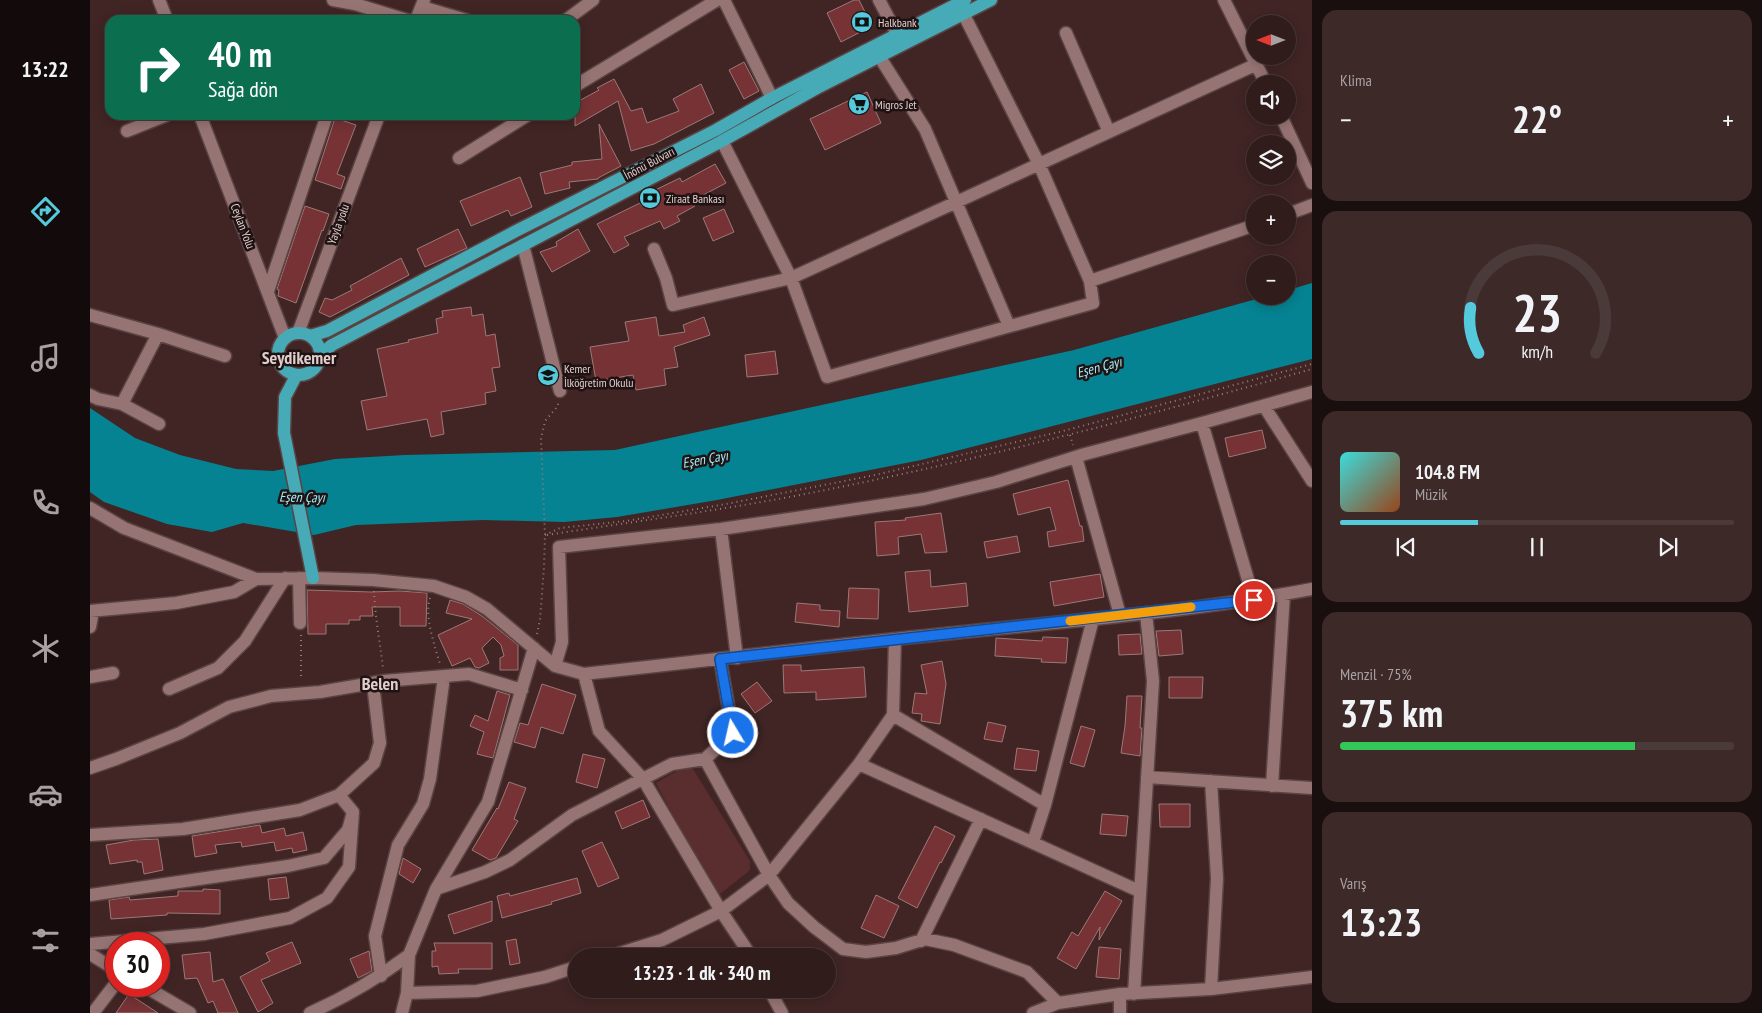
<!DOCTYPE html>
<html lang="tr">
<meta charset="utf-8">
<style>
body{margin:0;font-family:"PT Sans Narrow",sans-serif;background:#3c2928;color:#f1f3f6;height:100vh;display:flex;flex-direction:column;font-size:19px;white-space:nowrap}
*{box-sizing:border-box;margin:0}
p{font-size:16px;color:#a8a1a3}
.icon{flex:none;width:28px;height:28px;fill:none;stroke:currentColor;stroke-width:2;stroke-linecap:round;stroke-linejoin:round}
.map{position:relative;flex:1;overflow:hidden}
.side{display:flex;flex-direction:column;gap:10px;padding:10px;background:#1a0f0f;width:450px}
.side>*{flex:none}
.guide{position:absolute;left:15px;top:15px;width:475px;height:105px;border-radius:15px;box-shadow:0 2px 12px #0003,0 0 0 1px #4b3a3a;background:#0b6e4f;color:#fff;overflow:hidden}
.needle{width:32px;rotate:270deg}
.buttons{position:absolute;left:1156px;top:15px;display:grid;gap:10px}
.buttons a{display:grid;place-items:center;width:50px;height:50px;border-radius:50%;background:#301c1b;box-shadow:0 2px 12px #0003,0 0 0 1px #4b3a3a;font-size:25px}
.speed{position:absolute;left:15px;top:932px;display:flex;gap:10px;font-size:25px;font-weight:700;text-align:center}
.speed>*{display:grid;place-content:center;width:65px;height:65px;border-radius:50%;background:#301c1b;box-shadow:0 2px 12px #0003,0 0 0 1px #4b3a3a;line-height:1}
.speed .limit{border:8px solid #d22;background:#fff;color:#111}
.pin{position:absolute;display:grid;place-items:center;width:42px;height:42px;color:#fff;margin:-21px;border:2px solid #fff;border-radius:50%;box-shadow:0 1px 5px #0007}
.me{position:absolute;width:55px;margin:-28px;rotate:351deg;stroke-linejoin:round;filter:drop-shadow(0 0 4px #0008)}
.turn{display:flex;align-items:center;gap:18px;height:105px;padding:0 20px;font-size:22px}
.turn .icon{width:65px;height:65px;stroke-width:2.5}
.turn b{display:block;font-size:35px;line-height:42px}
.big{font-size:38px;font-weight:600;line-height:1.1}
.side .widget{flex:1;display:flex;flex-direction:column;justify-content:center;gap:8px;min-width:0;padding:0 18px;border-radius:15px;background:#3c2928}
.side .dial{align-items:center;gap:0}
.dial svg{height:130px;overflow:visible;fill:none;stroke:#4b3a3a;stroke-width:7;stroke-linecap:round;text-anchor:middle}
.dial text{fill:#f1f3f6;stroke:none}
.song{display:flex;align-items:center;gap:15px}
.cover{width:60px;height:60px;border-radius:8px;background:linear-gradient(135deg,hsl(180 70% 55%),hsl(20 70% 35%))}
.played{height:5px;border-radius:2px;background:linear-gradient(90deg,#54cadc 35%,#4b3a3a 35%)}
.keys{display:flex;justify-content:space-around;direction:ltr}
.heat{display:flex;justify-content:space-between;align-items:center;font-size:28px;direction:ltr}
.charge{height:8px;border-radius:4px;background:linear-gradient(90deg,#34c759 75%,#4b3a3a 0)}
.trip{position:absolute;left:478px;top:948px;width:268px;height:50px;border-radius:25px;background:#301c1b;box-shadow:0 2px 12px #0003,0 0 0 1px #4b3a3a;font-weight:600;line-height:50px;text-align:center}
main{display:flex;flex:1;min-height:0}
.tabs{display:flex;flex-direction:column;width:90px;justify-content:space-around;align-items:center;background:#130b0b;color:#a8a1a3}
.tabs .icon{width:35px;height:35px}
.tabs .on{color:#54cadc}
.tabs b{font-size:22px;color:#f1f3f6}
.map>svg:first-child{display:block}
.green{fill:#5a2d2e}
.water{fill:#058392}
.building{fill:#763234;stroke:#9b7978}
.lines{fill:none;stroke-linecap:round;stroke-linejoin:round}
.minor-casing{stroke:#5a4343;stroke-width:15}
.major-casing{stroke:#5a4343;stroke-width:15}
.path{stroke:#957e7d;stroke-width:2;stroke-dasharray:1 4;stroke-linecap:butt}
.minor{stroke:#967473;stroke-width:12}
.major{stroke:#47aab7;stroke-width:12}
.route-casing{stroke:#114b97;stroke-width:12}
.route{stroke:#1a73e8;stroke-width:9}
.slow{stroke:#f59e0b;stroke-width:9}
.labels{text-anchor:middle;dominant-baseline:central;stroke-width:5;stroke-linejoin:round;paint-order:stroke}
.poi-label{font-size:12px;fill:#e1cecd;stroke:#1f1212;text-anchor:start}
.street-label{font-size:12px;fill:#e1cecd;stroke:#1f1212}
.water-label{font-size:14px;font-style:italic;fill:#a1ebf8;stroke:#1f1212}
.district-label{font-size:18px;font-weight:bold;fill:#e1cecd;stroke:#1f1212}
</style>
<main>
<nav class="tabs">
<b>13:22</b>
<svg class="icon on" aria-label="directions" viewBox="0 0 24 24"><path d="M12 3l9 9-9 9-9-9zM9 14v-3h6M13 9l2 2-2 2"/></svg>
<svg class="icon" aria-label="music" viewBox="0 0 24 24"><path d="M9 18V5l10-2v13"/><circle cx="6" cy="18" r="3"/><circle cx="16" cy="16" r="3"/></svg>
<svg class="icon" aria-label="phone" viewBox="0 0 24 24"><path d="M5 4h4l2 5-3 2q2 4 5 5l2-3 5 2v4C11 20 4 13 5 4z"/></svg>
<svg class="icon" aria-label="climate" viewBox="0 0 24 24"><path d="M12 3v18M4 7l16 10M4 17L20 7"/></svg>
<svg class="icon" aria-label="car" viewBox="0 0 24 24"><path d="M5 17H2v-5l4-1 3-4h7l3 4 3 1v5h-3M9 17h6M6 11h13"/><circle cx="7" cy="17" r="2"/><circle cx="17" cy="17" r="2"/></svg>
<svg class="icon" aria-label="filters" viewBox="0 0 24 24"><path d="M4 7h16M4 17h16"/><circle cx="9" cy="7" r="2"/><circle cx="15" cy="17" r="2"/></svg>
</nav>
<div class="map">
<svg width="1222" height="1013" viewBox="0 0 1222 1013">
<rect width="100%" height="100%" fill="#402524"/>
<path class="green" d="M594 767 603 769 660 861V870L630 894 623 892 566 783Z"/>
<path class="water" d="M1222 283V359L831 460 627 500 527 517 474 522 393 520 266 525 224 535 153 523 122 532 77 524 14 502 0 492V408L45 438 90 455 146 469 183 471 245 459 315 455 525 450 984 350 1177 296H1198V290Z"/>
<path class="building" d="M764 0H769L782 26 751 42 737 13Z
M654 62 669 91 654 99 639 70Z
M524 79 541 111 552 108 557 123 589 111 583 99 611 84 624 113 564 144 541 151 528 101 485 126V103L509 90 507 88Z
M777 92 791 123 735 150 720 119Z
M245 118 266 125 247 174 255 177 251 189 225 180Z
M509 124 531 166 508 178V179L479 182 480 188 455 194 450 173 482 165V162L512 159Z
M625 164 636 183 602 201 605 206 587 216 590 221 574 229 570 221 534 237 539 245 524 253 507 224 550 203 552 206 556 204 555 201 559 199 557 194 590 178 592 182Z
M430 177 442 207 421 216 418 210 381 226 370 201Z
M215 206 239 214 233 231 232 230 206 303 188 296 189 290 187 289Z
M634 209 644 232 623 241 613 218Z
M368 229 377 248 335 267 327 249Z
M488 229 500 251 462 272 450 252 467 246 466 242Z
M311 258 319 275 240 317 229 312 235 298 242 300 262 290 260 286Z
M381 307 382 316 393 314 396 336 405 334 410 367 402 368 406 391 395 393 396 404 351 412 354 434 341 437 337 419 277 430 271 401 297 396 287 349 319 342 318 340 348 333 346 319 353 317 352 311Z
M566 317 569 336 595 332 593 325 614 317 620 335 584 347 588 367 574 369 576 385 546 390 543 375 506 381 500 347 539 341 535 322Z
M685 351 688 374 657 377 655 355Z
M1172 430 1176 448 1139 457 1135 438Z
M978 480 990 526H992L994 541 959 547 957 532 966 530 960 507 928 515 923 494Z
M851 513 857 552 835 553 831 534 808 537 809 554 787 556 785 522 816 520 815 518Z
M927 536 930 552 897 558 894 542Z
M840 570 841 587 876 583 878 606 819 612 815 572Z
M1010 574 1014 597 964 606 960 582Z
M759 588 789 589 788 619 757 618Z
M217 590 281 592 310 591 337 593 336 626H310V607H282L283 616H270V620H259V624H236V634H218Z
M360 600 373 604 392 616 428 645V670H410V658L414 656 411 645 403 637 392 648 399 663 389 668 385 667 380 658 362 666 348 635 382 619 356 613Z
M707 603 730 605V610L750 611 749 627 705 622Z
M1091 630 1093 654 1069 656 1066 631Z
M1050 634 1052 654 1029 655 1028 635Z
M953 637 978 638 976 663 951 662 952 659 905 656 906 638 952 641Z
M852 661 856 684 850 724 831 721 832 714 822 713 825 693 837 694 831 665Z
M693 665H711V671L774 667 776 697 726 700V692L694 693Z
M1079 677H1113L1112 698H1079Z
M667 682 682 701 665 713 651 694Z
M452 684 486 695 473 734 451 727 445 748 424 742 430 723 438 725Z
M407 691 420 695 403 758 387 754 394 732 380 726 385 715 398 721Z
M1037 696H1052L1050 728H1052L1050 756 1031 753 1035 726Z
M898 722 916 726 912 742 894 739Z
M991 726 1005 730 994 767 980 763Z
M927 748 949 751 946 771 924 769Z
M493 754 515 759 507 788 486 782Z
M419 782 436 788 424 819 428 821 406 858 400 860 382 850 407 808 408 809Z
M553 800 560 817 532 829 525 812Z
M1069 804H1100V827H1070Z
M1012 814 1038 816 1036 836 1010 834Z
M170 825 172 833 194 828 196 836 213 832 217 850 203 853 202 848 186 851 184 842 152 847 151 842 125 845 127 853 105 857 102 836Z
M845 826 865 836 851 863 850 862 827 908 808 898Z
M68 839 73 870 54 874 52 862H47V860L20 864 16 845 44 840Z
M512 842 529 878 508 887 492 851Z
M313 858 331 869 323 883 309 874Z
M196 877 199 898 180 900 178 879Z
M487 878 491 893 461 902 462 904 412 918 407 896 419 893 420 896Z
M113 889 130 890V914L77 913V915L21 919 19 900 39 897 40 900 88 896V891H113Z
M1015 891 1032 901 1009 940 1010 927 986 969 967 958 982 932 988 936Z
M786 895 809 906 794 938 771 928Z
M402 901V921L364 934 358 915Z
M426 939 430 963 420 965 416 941Z
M202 942 211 963 171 980 183 1003 168 1012 150 977 180 961 176 953Z
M344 943H402V969H368L369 973 349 974 348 966 342 967V951H346Z
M1009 947 1031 949 1029 979 1006 977Z
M279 951 282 971 268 978 260 959Z
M120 952 123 982 133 979 148 1013H128L123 1001 118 1003 107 978 95 979 92 955Z
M39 994 68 1013H26Z"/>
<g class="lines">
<g class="minor-casing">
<path id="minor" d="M69 0 77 20
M243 0 265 4 317 20
M634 0 682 98
M789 0 807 34
M1134 0 1176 84
M332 7 376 20
M326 20 334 0
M476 20 503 0
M976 33 1019 132
M789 56 835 129 919 326
M485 86 627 0
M110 115 195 338
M1191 116 1222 183
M37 131 77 115
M632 141 701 278 737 377 1003 303 1000 281 949 164 873 13
M369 158 438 115
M1198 214 1222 205
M433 245 470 391
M564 249 576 278 583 305 701 278 1167 64
M1000 281 1165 225
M178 291 237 115
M0 315 68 334 135 356
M208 333 289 115
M0 395 8 399 32 404 69 424
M32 404 68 334
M1174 406 1222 481
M1112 423 1164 600
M986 457 1030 615
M0 508 34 528 166 579 223 578 283 580 344 586 376 597 397 609 465 666 494 674C614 661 734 646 854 634 977 621 1101 612 1222 589
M631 529 647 658
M209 578 210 623
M0 611 86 603 144 592 166 579
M0 627 3 611
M465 666 472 642 469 547 631 529 834 499 906 482 995 454 1112 423 1222 392
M494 674 509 731 553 779 631 911 661 956
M0 677 23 673
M79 689 128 668 155 641 195 578
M803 715 955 805
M615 759 679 875 698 903 724 927 753 949 776 952 806 948 835 939 864 945 937 972 968 1003
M769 764 1049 891
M0 768 26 759 90 733 139 707 181 696 230 692 294 681 379 674 432 690
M1057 777 1222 788
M1121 781 1127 878 1121 989
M1182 786 1194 594
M0 835 93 829 210 810 249 795 284 763 290 743 283 684
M943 842 955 805 1003 619
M346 889 395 872 420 860 482 815 582 764 615 759 643 733 630 659
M0 895 198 866 234 858 258 830 263 812 249 795
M831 941 891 819
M0 944 114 934 200 918 237 898 259 867 263 812
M0 954 26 970
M521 956 572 940 631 911 679 875 769 764 803 715 805 639
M291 976 285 936 308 845 333 804 340 779 354 677
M54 986 100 1013
M679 989 692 1013
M317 993 387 991 455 977 486 967
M1030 994V1013
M1044 994 1063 681 1056 613
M3 1013 26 983
M220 1013C256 997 288 978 319 955
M312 1013 317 993 319 955 346 889 398 802 444 648
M943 1013 968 1003 1030 994 1121 989 1222 977"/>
</g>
<g class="major-casing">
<path id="major" d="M188 354a21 21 0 1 1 42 0a21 21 0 1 1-42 0Z
M220 336 237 331 426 231 626 130 682 98 875 0
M231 354 242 345 632 141 727 88 901 0
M206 376 195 397 194 433 223 578"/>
</g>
<path class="path" d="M980 435 983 445
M455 535 470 528 536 521 636 504 785 475 973 431 1222 364
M457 535C541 522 626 511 710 495 882 462 1053 417 1222 369
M284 591C285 617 290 642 293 668
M340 598C334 616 345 647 350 664
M447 634 450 620 454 567 455 535 451 439 455 421 468 406V402
M211 635V680"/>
<use href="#minor" class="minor"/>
<use href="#major" class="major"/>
</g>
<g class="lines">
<g class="route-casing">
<path id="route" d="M643 733 630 659 1164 600"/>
</g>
<use href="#route" class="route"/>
<path class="slow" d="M980 621 1101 607"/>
</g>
<defs>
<g id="bank-disc" transform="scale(1.125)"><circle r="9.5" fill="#54cadc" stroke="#1f1212"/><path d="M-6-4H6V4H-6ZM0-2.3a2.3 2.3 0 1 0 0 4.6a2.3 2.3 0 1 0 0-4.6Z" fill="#111"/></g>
<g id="supermarket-disc" transform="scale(1.125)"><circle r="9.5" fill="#54cadc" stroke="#1f1212"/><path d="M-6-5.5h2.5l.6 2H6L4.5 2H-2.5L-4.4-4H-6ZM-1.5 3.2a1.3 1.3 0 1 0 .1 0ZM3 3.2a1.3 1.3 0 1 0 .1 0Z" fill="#111"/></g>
<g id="school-disc" transform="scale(1.125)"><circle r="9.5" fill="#54cadc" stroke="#1f1212"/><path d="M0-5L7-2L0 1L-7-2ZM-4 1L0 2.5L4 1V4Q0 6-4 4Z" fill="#111"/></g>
</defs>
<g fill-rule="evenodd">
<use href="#bank-disc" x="772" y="22"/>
<use href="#supermarket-disc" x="769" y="104"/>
<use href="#bank-disc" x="560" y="198"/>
<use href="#school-disc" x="458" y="375"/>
</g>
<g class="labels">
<g class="poi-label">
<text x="788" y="22">Halkbank</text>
<text x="785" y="104">Migros Jet</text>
<text x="576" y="198">Ziraat Bankası</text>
<text x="474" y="368">Kemer<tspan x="474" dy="14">İlköğretim Okulu</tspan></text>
</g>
<g class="street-label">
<text transform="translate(559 163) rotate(-28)">İnönü Bulvarı</text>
<text transform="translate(248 224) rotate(-70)">Yayla yolu</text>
<text transform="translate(153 226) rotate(69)">Ceylan Yolu</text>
</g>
<g class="water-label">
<text transform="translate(1009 367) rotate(-15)">Eşen Çayı</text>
<text transform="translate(615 459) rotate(-10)">Eşen Çayı</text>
<text transform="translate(212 497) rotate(1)">Eşen Çayı</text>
</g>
<g class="district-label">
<text x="209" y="357">Seydikemer</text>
<text x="290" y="683">Belen</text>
</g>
</g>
</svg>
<div class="buttons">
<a><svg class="needle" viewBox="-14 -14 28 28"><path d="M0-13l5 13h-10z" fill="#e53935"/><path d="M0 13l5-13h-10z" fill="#a8a1a3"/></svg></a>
<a><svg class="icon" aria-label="sound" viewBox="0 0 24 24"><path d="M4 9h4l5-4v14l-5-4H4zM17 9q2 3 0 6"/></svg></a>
<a><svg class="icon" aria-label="layers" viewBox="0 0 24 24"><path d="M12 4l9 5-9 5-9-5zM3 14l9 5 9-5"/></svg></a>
<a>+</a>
<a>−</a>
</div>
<div class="speed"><div class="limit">30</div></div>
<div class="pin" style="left:1164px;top:600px;background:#d93025"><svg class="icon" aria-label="arrive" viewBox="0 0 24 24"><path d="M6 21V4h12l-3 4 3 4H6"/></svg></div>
<svg class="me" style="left:643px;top:733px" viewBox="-20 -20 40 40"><circle r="17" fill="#1a73e8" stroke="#fff" stroke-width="3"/><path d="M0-11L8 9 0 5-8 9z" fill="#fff"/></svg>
<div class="trip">13:23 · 1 dk · 340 m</div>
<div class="guide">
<div class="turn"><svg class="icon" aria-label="right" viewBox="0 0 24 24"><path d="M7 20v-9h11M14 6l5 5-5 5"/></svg><div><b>40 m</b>Sağa dön</div></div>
</div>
</div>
<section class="side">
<div class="widget"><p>Klima</p>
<div class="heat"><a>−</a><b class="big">22°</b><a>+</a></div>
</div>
<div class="widget dial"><svg viewBox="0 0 100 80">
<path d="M14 69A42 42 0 1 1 86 69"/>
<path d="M14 69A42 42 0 0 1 9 41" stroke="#54cadc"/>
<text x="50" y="56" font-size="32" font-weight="700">23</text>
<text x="50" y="72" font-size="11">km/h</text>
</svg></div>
<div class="widget">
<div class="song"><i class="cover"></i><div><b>104.8 FM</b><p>Müzik</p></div></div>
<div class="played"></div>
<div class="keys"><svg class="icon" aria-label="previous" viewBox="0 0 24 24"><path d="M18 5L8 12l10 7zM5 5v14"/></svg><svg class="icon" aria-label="pause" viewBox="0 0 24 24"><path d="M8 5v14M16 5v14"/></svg><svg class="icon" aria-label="next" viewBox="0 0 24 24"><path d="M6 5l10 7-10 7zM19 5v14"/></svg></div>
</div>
<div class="widget"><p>Menzil · 75%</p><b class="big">375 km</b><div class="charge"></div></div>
<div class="widget"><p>Varış</p><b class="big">13:23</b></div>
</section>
</main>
